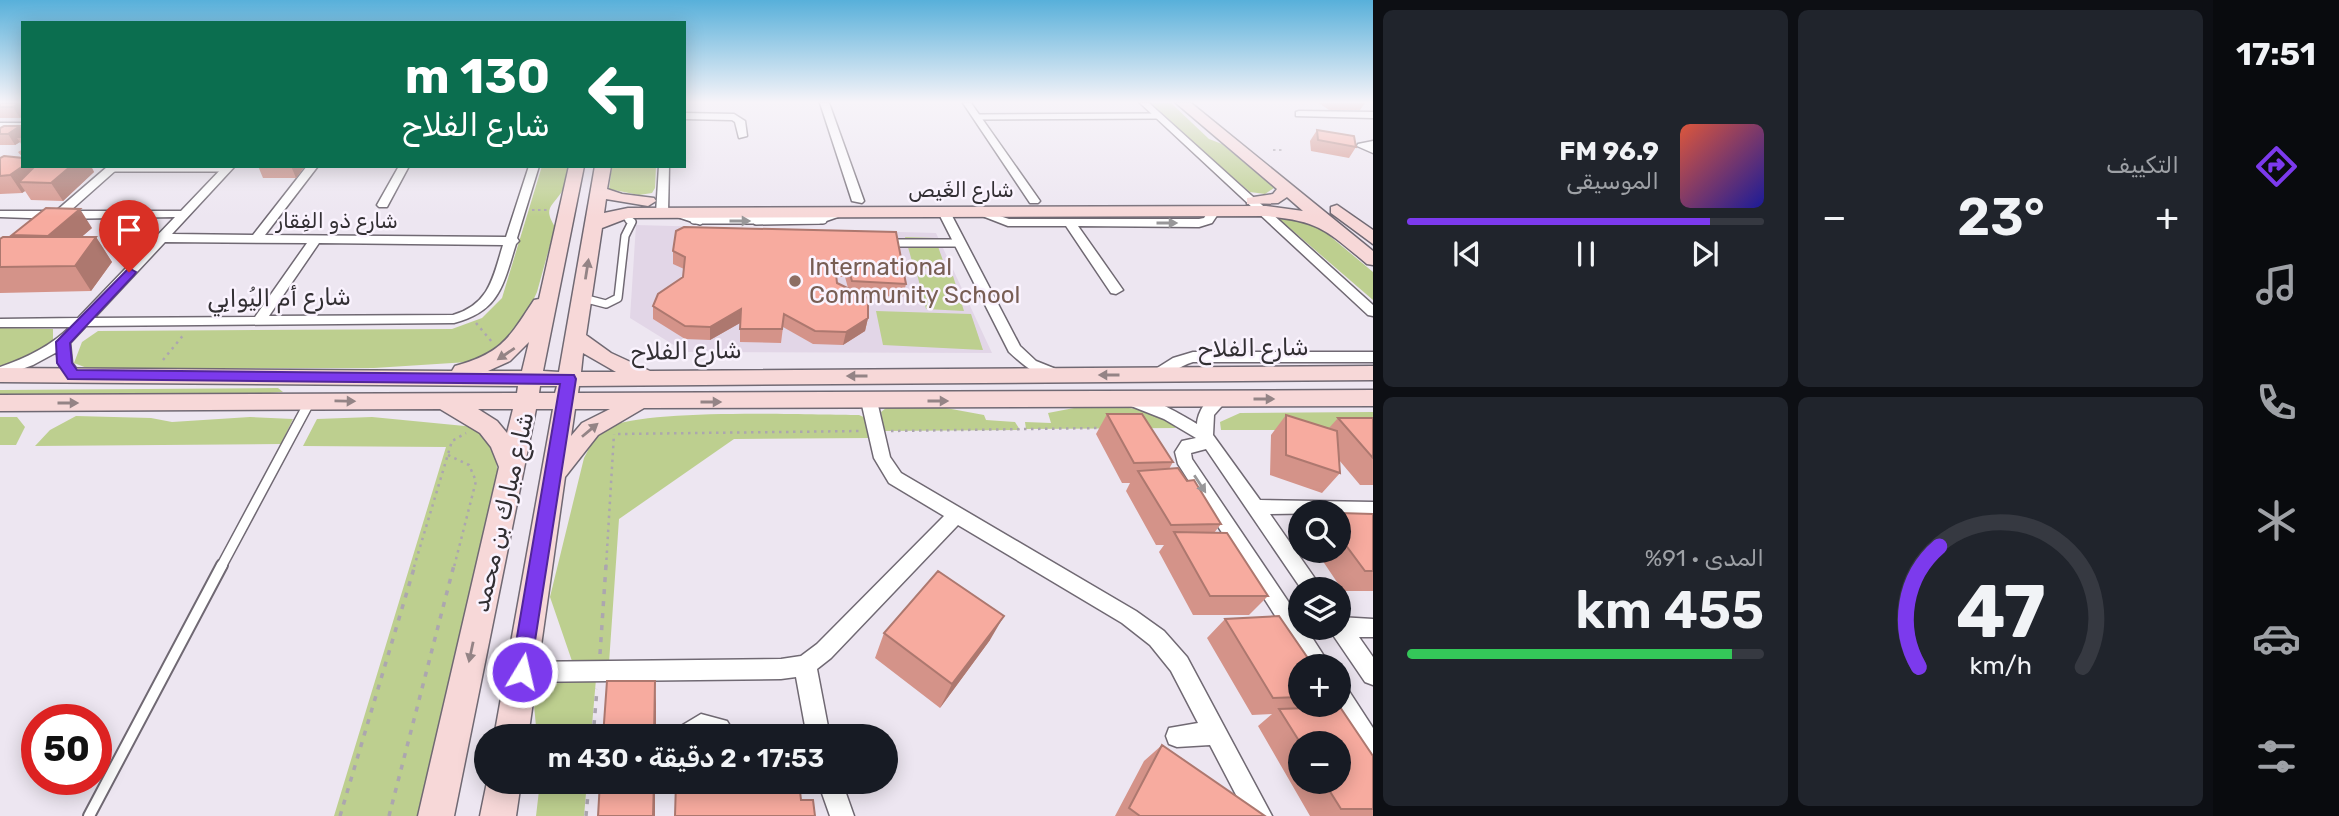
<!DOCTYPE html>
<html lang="ar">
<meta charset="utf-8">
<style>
body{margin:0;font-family:Rubik,Vazirmatn,sans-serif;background:#20242c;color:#f1f3f6;direction:rtl;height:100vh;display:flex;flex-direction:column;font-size:26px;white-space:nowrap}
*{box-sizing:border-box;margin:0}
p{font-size:23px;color:#9ea1a6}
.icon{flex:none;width:38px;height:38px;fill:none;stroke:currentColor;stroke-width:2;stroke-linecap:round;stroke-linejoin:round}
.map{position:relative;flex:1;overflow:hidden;direction:ltr}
.drawer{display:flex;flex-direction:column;gap:10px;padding:10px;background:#0d0f14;width:840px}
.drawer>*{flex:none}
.banner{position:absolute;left:21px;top:21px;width:665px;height:147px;border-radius:0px;box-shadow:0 4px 18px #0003;direction:rtl;background:#0b6e4f;color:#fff;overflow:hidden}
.tools{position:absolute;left:1288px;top:500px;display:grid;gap:14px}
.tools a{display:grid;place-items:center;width:63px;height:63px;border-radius:50%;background:#171b24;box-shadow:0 4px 18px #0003;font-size:35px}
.speed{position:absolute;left:21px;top:704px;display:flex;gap:14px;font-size:35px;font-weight:700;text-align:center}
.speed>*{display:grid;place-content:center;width:91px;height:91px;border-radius:50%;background:#171b24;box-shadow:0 4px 18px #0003;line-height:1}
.speed .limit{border:10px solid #d22;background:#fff;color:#111}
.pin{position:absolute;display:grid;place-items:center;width:60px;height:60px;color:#fff;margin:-72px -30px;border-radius:50% 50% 50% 0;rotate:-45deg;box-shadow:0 0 7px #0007}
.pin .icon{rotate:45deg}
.me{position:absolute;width:77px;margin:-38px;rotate:9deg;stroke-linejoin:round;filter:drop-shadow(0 0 5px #0008)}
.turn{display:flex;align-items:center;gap:24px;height:147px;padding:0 21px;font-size:32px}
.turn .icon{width:91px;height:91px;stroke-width:2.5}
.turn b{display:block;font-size:49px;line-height:60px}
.big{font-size:52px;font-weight:600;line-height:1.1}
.drawer .widget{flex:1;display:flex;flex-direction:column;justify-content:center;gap:10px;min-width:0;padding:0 24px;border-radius:10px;background:#20242c}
.drawer .dial{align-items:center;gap:0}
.dial svg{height:182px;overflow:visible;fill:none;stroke:#363941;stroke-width:7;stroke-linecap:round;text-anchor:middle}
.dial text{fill:#f1f3f6;stroke:none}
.song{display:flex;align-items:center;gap:21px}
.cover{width:84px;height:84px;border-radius:10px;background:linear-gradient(135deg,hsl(10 70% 55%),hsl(240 70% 35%))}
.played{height:7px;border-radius:4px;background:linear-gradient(90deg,#7c3aed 85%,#363941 85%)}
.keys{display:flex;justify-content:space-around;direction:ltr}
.heat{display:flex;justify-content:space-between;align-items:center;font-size:38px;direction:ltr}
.charge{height:10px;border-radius:5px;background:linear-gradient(90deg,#34c759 91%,#363941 0)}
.drawer .tiles{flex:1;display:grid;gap:10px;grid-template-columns:repeat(2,1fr)}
.trip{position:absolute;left:474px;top:724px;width:424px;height:70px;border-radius:35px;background:#171b24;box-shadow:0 4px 18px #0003;font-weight:600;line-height:70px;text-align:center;direction:rtl}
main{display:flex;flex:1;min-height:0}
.menu{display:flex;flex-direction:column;width:126px;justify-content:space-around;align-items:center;background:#090b0e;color:#9ea1a6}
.menu .icon{width:49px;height:49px}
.menu .active{color:#7c3aed}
.menu b{font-size:32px;color:#f1f3f6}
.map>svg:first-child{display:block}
.built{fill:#e2d6e7}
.green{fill:#bdcf8f}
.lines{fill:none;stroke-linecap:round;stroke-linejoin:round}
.lane-far3-casing{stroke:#706973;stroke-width:8}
.lane-far2-casing{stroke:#706973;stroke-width:10}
.lane-far1-casing{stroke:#706973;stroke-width:12}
.lane-casing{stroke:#706973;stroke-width:14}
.street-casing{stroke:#706973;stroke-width:3}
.secondary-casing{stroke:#706973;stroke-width:3}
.path-far2{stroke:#aca6af;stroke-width:2;stroke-dasharray:2.5 3.5;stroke-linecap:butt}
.path-far1{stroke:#aca6af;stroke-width:2.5;stroke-dasharray:2.5 4.5;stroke-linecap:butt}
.path{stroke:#aca6af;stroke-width:3.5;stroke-dasharray:5 7;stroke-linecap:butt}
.lane-far3{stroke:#fff;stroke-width:5}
.lane-far2{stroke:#fff;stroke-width:7}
.lane-far1{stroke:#fff;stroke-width:9}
.lane{stroke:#fff;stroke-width:10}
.street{fill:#fff;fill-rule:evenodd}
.secondary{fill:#f7d8d8;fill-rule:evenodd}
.wall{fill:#d49389;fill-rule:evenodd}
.shaded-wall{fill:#ad786f}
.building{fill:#f7ab9f;stroke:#ad786f;stroke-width:2}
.oneway{fill:#989799}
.oneway2{fill:#948486}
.route{fill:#7c3aed;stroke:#51269a;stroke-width:2}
.education-dot{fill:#8d6e63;stroke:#faf3fe;stroke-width:2.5}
.labels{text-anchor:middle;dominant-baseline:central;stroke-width:5;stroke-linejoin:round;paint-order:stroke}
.far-street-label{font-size:21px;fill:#322f33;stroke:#faf3fe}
.education-label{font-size:24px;fill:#785e54;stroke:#faf3fe;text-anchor:start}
.street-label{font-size:24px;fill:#322f33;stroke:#faf3fe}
</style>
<main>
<nav class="menu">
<b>17:51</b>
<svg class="icon active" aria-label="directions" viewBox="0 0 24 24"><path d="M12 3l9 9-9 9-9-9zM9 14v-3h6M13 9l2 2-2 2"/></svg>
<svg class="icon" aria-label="music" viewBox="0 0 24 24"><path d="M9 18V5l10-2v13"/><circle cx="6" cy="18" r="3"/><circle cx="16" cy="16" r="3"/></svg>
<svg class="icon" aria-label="phone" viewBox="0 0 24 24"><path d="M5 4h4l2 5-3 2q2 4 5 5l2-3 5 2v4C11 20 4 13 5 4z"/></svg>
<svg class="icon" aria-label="climate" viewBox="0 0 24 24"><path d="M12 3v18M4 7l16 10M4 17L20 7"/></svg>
<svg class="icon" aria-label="car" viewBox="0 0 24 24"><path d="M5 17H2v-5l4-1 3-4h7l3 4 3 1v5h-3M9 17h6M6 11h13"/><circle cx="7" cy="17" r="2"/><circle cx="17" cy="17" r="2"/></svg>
<svg class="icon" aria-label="filters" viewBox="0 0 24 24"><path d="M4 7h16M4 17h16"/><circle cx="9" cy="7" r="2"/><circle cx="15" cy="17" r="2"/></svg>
</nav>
<section class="drawer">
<div class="tiles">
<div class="widget"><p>التكييف</p>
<div class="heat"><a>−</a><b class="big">23°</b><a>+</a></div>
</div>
<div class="widget">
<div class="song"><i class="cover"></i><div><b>96.9 FM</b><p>الموسيقى</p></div></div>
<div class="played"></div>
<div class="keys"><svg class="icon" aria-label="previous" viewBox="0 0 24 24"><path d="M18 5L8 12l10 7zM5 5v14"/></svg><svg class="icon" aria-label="pause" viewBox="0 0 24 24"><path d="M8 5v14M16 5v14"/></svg><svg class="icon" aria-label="next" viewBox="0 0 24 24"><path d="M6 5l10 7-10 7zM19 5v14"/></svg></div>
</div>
<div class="widget dial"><svg viewBox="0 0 100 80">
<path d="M14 69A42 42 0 1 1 86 69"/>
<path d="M14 69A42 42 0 0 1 23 16" stroke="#7c3aed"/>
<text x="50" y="56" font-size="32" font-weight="700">47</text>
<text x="50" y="72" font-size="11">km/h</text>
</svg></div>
<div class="widget"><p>المدى · 91%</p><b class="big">455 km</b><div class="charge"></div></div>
</div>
</section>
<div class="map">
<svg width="1373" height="816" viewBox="0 0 1373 816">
<rect width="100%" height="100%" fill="#ede6f1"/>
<path class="built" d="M636 225 936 233 992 353 685 352 630 318Z"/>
<path class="green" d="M1147 103H1171L1209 139 1222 144 1274 188 1265 194 1250 192Z
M542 166H569C566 174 565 187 561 193 550 208 544 209 555 227L537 292 512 346 468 362 374 368H87L74 363 82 342 98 331 452 329 482 318 502 298Z
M612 166H656L655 188 652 193 639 195 609 189Z
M1281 214 1313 222 1373 272V300L1278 218Z
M905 237 935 238 946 269 914 268Z
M917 274 953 276 964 311 926 309Z
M876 311 971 314 983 350 883 345Z
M0 328 53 329V340L31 358 0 366Z
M278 388 283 392 218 397 0 399V390Z
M886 408H946L984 415 986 420 1015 422 1020 430 884 431 881 412Z
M1074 408C1107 408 1152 401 1176 428L1026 429 1025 422 1051 423 1048 413Z
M1373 412V430H1221L1220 422 1240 413Z
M859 415 866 418 870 438 734 439 619 519 609 663 573 664 550 597 584 458C590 447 595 434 607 428 645 408 808 415 859 415Z
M76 416 151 418 172 422 250 417 293 419 281 444 35 446 50 430Z
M0 417H17L25 427 16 445H0Z
M372 417 475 427C502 442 497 473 497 501L421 816H334L446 447 303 446 317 419Z
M596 679 591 737H537L534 705 552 684Z
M540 782H587L584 816H536Z"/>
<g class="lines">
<g class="lane-far3-casing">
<path id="lane-far3" d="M977 117 1159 116
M111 169H227
M622 214 631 222
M676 214 700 222
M756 222 819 221 845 212"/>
</g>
<g class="lane-far2-casing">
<path id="lane-far2" d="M694 220H823
M890 243H960
M583 298 606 304 618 298 625 236 632 222 629 220"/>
</g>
<g class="lane-far1-casing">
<path id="lane-far1" d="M221 567 310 401"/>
</g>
<g class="lane-casing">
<path id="lane" d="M89 816 222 565"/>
</g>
<g class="street-casing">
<path id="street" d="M820 103H829L864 201 862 203 852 201Z
M963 103H971L1040 201 1038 203H1030Z
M1140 103H1149L1373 305V316L1368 315Z
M1299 111 1373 112V118L1296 116V112Z
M684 113 734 114 745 121 747 136 739 138 735 122 732 120 684 119Z
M0 123H23V129H0Z
M1373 141V153L1357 146 1358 144Z
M113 166 116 169 115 171 70 211H181L224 166H235L172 234 253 235 307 166H318L265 235 506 237 529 166H539L517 238 519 241 516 244C503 285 500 311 454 323L86 326 70 343 72 363 81 375 78 379H68L58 363 57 352 33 365 0 377V367C26 358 51 346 70 327H0V319L78 318 175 217 57 219 0 217V211H56L107 167ZM165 242 307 243 255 317 94 318ZM319 243 503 245C493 277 490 304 453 315L269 316Z
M399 166H409L387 207H379L377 205Z
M659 166H669L668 213 662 216 656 213Z
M1214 208 1220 211 1212 223 1199 227 1078 226 1123 290 1116 294 1111 293 1066 226H1008L972 212 978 209 1009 219H1199L1204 218 1210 209Z
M944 209 950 212 1020 346 1036 361 1061 371 1064 375 1061 379C1043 383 1022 364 1009 352L938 212Z
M1193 352H1373V362H1193C1179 366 1168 376 1154 380L1146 375 1173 358Z
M1220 394 1228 399 1214 415 1213 435 1260 500 1373 502V516H1339V513L1270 514 1323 590H1302L1206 449 1191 453 1192 459 1300 619V628H1306L1331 667H1308L1178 464 1175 452 1182 441 1196 438 1164 419 1126 404 1124 400 1126 396C1144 392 1182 415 1197 424 1198 411 1207 397 1220 394Z
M869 396 877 401 890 457 901 473 1136 611 1164 631 1187 657 1272 816H1247L1210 745 1177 747 1169 744 1166 736 1169 728 1198 723 1171 671 1150 645 1122 623 958 525 831 658 817 669 830 737H807L796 677 781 679 521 682 513 679 510 672 513 665 521 662 781 659 801 656 817 644 944 516 889 483 874 458 861 401Z
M1339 617 1373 619V637H1359L1373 657V685L1365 682 1333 635 1330 628H1339Z
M1339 685 1347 688 1373 728V760L1365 756 1332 705H1339Z
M701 714 727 721 737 737H673L676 729Z
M818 782H842L854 816H830Z"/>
</g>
<g class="secondary-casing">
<path id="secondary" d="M1176 103H1191L1373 251V265L1367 264C1326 230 1320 221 1266 216L628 218 602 228 586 335 611 353 650 371 1373 366V380L579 386 578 393 1373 390V406L644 408 598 435 565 477 528 737H494L553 409H536L454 816H418L499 467 491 447 480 433 440 409 0 411V395L517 393 518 386 0 382V368L452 371 455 366C502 353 509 338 534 300L539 299 569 166H584L543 371 559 372 595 166H611L607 189 622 194 654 198 656 201 648 206 606 199 604 213 628 208 1266 206 1303 211 1287 197 1278 203 1247 204V198L1273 194 1277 189ZM529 342 522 371H488L510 361ZM583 353 616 372H581ZM540 386H557L555 393H539ZM478 409H513L507 433 497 421ZM575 409H610L582 423 571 436Z
M1337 205 1373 230V244L1331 213V207Z
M487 782H521L516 816H480Z"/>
</g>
<path class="path-far2" d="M1273 150H1283
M532 210H550"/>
<path class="path-far1" d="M476 323 492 342
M163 360 185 333
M891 431 1101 428
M618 434 860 431
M448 455 469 465 476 481 454 567
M414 567 452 441 466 433
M606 567 614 434"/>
<path class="path" d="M600 654 606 565
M593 737 597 689
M340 816 415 565
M389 816 454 565
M586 816 589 782"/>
<use href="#lane-far3" class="lane-far3"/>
<use href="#lane-far2" class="lane-far2"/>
<use href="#lane-far1" class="lane-far1"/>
<use href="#lane" class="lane"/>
<use href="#street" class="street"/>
<use href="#secondary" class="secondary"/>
</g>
<path class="wall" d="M0 103H23V116L20 118H0Z
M1319 103H1365L1360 110H1329Z
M0 128 23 130V144H21L20 142 15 145H0Z
M1317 130 1356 147 1349 158 1311 151 1310 141Z
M23 149V166H91L94 172 63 201 31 200 25 191 22 193 0 194V158H23L18 152Z
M258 166H305L296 178H263Z
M92 228 81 237H96L112 262 91 291 0 293V239L14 237 12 235Z
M896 232 906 284 903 297 861 295 868 318 865 331 843 345 813 344 783 327 781 343 740 342V323L710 340 685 339 653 319V306L683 277 684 269 673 264V251ZM837 277H845L848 288 837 283Z
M1107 414 1173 462 1169 469 1187 481 1221 524 1214 533 1268 596 1249 615H1193L1159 552 1164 545H1156L1126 491 1130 483H1122L1096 434Z
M1286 415 1329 428 1338 418H1373V485H1360L1339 460 1340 473 1322 493 1270 475 1271 435Z
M1339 513 1373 514V591H1343L1316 551H1339Z
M1225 619 1300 667V705H1320L1316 708 1373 756V816H1310L1258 726 1272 714 1252 715 1207 638ZM1300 744 1339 782H1300Z
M884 633 990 640 940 708 875 658Z
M1162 745 1265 816H1115L1144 761Z"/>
<path class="shaded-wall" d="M19 103H23V116L20 118 13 107Z
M20 126 23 130V138H17L20 142 15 145 8 134Z
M23 166H36L19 182 25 191 22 193 10 175Z
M71 166H91L94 172 63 201 51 183Z
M291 166H305L296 178Z
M80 209 92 228 61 255 48 236Z
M96 237 112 262 91 291 75 266Z
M741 309 740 323 710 340V327Z
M868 318 865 331 843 345 846 332Z
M1004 616 990 640 940 708 952 684Z
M655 681 656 704V737H654Z
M654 782H655V816H653Z"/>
<path class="building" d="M0 103H19L13 107H0Z
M4 126H20L8 134H0V128Z
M1317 130 1354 136 1356 147 1318 140Z
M4 156 23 158V166L10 175 0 176V158Z
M35 166H71L51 183 19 182Z
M46 208 80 209 48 236 12 235Z
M684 227 896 232 906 284 852 281 847 264 835 265 837 283 868 298V318L846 332 815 331 784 314 782 329H740L741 309 710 327 685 326 653 306 658 294 683 277 685 257 673 251 676 231Z
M3 237H96L75 266 0 267V239Z
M1107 414H1142L1173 462 1134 463Z
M1286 415 1337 431 1340 473 1286 455Z
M1338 418H1373V458Z
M1178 468 1187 481 1194 480 1221 524 1171 525 1138 471Z
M1339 513 1373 514V571H1365L1339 536Z
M1174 532 1227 533 1268 596H1210Z
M938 571 1004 616 952 684 884 633Z
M1279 616 1314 667H1300V697L1273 698 1225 619Z
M607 681H655L654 737H603Z
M1340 707 1373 756V809H1341L1324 782H1339V744H1301L1279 709Z
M1162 745 1265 816H1140L1129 808Z
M600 782H654L653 816H598Z
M676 782H799L801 800H813L815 816H675Z"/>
<defs><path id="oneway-solid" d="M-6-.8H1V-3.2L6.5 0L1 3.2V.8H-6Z" transform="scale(1.75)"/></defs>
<g class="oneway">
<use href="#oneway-solid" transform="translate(740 221)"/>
<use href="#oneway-solid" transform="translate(1167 223)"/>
<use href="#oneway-solid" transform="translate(1200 484) rotate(57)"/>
</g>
<g class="oneway2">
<use href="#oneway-solid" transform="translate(587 269) rotate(-81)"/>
<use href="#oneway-solid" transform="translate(506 354) rotate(146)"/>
<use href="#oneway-solid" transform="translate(1109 375) rotate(-180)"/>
<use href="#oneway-solid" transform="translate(857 376) rotate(180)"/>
<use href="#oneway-solid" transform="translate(1264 399)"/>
<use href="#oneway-solid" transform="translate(345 401) rotate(1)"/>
<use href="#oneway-solid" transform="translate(938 401)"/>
<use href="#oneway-solid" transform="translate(711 402)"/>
<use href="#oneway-solid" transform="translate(68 403)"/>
<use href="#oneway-solid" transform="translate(590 430) rotate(-40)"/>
<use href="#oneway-solid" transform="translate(471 652) rotate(102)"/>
</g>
<linearGradient id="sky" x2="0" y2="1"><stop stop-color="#58b0da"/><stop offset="0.47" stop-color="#f7f4f9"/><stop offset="1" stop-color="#f7f4f9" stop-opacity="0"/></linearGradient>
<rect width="1373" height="217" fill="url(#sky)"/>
<path class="route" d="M129 268 136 272 134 275 70 343 72 363 77 370 574 375 576 379 529 679 522 683 514 679 511 672 560 384 68 379 57 363 56 342Z"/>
<circle class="education-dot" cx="795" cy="281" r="7"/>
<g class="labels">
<g class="far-street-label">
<text x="961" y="189">شارع الغَيص</text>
<text x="337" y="220">شارع ذو الفِقار</text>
</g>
<g class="education-label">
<text x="809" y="267">International<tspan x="809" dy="28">Community School</tspan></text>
</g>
<g class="street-label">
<text transform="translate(279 298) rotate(-1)">شارع أم اليُوابِي</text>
<text transform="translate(1253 348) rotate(-1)">شارع الفلاح</text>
<text transform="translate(686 351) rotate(-1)">شارع الفلاح</text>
<text transform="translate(503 512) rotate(-77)">شارع مبارك بن محمد</text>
</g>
</g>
</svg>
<div class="tools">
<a><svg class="icon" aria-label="search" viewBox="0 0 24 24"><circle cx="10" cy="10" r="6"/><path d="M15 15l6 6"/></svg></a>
<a><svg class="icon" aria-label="layers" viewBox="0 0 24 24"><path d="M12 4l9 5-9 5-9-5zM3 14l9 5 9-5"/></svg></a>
<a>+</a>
<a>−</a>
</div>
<div class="speed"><div class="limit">50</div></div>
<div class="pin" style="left:129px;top:272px;background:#d93025"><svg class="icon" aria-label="arrive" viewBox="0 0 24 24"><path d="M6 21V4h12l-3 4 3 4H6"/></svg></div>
<svg class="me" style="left:522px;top:672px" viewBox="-20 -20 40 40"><circle r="17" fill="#7c3aed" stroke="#fff" stroke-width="3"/><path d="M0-11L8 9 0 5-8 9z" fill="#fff"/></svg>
<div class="trip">17:53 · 2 دقيقة · 430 m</div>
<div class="banner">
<div class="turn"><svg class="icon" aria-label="left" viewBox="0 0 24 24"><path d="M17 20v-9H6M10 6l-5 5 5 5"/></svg><div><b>130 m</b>شارع الفلاح</div></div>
</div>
</div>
</main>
